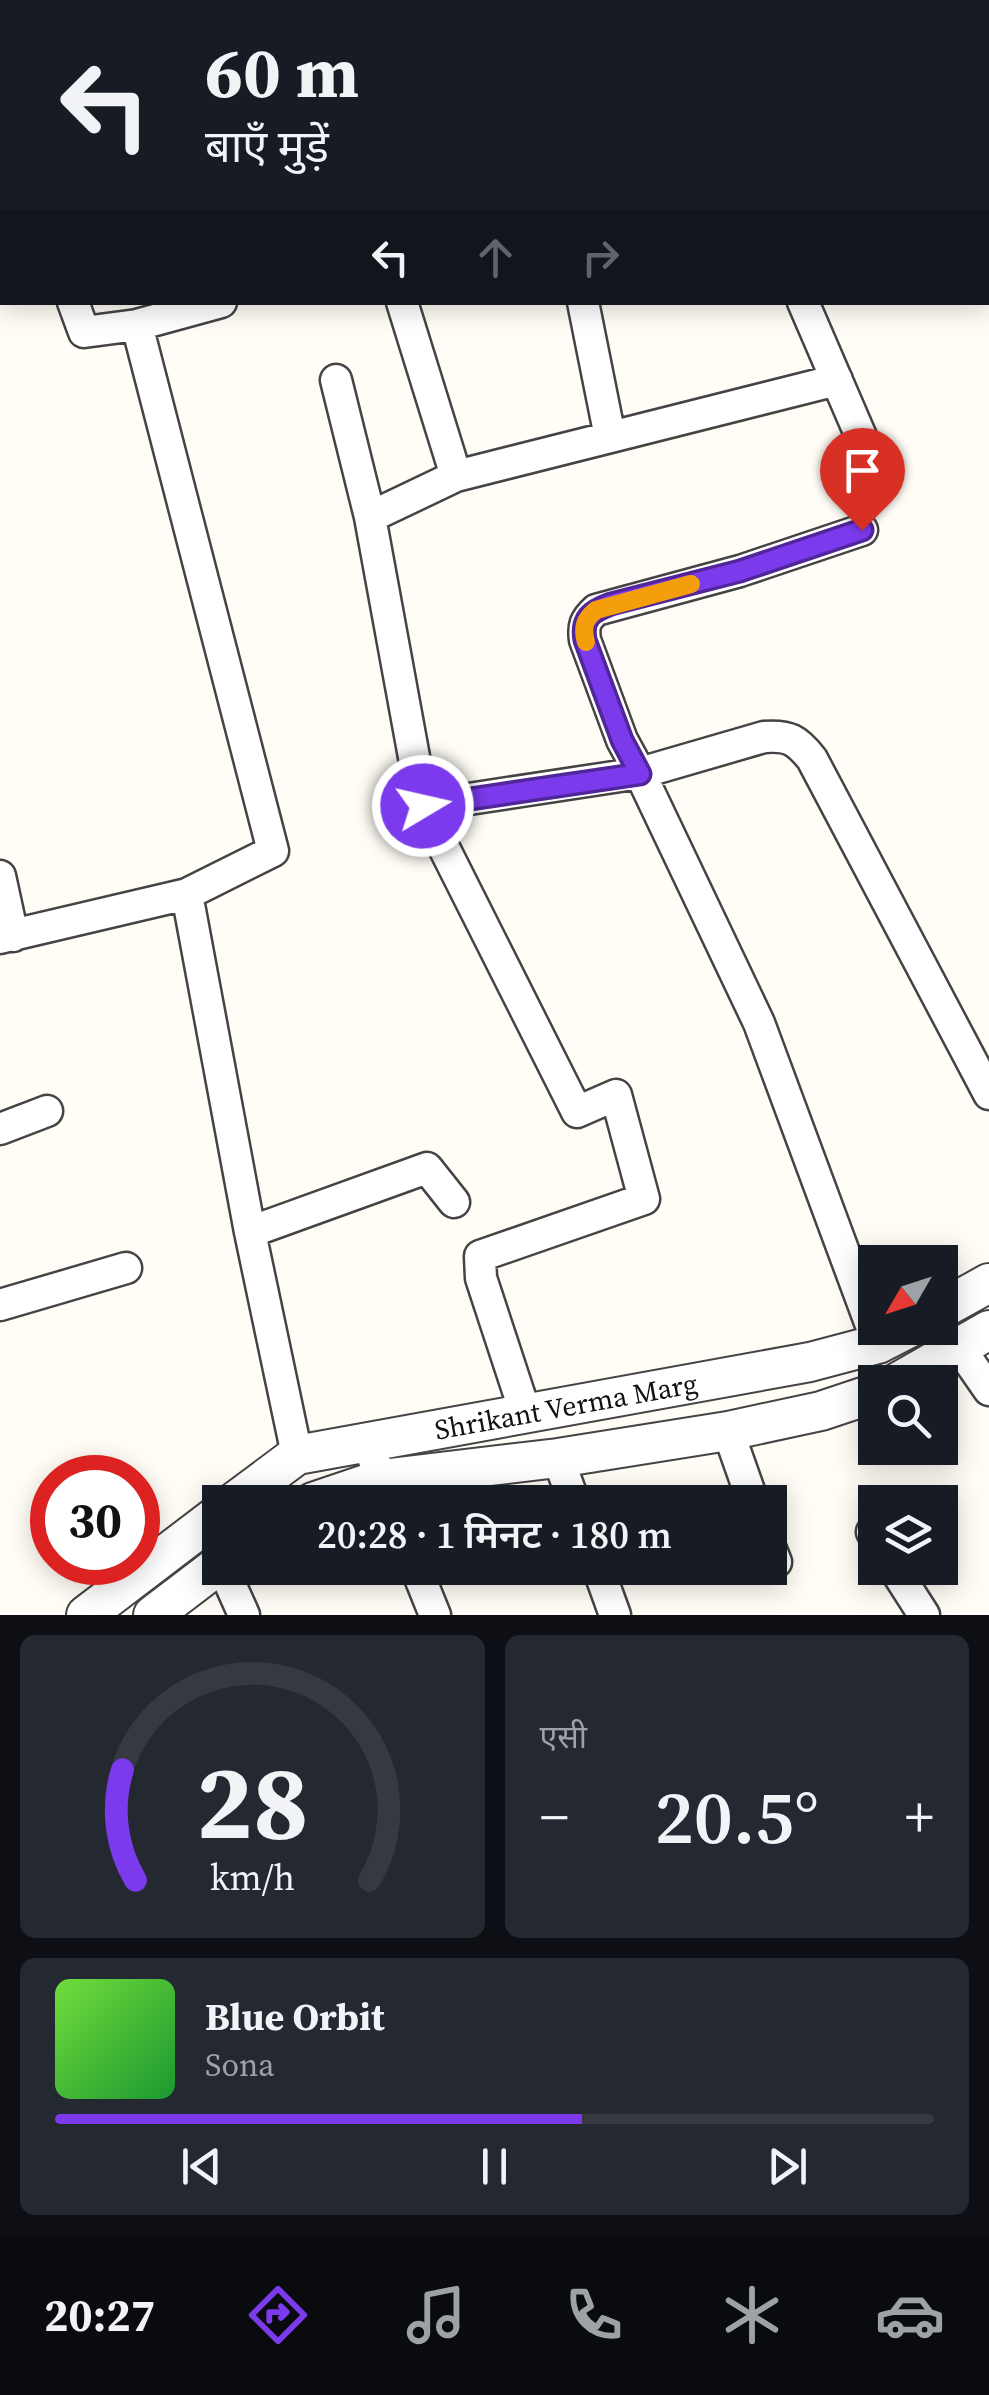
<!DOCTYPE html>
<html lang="hi">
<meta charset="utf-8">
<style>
body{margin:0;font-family:"Source Serif 4","Noto Sans Devanagari",serif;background:#242831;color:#f1f3f6;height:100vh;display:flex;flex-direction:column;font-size:38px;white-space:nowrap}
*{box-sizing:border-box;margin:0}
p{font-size:32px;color:#9ea1a6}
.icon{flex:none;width:55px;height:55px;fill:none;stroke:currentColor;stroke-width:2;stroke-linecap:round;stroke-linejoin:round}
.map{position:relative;height:1615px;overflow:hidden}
.details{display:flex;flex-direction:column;gap:20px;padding:20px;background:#0d0f14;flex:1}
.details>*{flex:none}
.guide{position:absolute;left:0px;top:0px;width:990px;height:305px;box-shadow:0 5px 25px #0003;background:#171b24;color:#f1f3f6;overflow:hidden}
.needle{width:65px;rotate:231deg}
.fabs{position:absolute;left:858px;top:1245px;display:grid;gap:20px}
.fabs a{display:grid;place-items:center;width:100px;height:100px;border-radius:0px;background:#171b24;box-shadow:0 5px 25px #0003;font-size:50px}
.speed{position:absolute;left:30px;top:1455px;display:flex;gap:20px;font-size:50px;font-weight:700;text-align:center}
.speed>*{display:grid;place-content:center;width:130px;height:130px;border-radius:50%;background:#171b24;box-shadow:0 5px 25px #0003;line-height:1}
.speed .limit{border:15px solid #d22;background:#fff;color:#111}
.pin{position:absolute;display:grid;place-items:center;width:85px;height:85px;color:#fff;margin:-102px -42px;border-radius:50% 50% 50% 0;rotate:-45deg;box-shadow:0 0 10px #0007}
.pin .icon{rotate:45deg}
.me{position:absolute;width:110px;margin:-55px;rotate:81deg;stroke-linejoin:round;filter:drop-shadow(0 0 8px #0008)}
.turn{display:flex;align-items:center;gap:35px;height:210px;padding:0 40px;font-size:45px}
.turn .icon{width:130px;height:130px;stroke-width:2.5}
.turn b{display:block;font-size:70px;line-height:85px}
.lanes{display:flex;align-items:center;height:95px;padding:0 40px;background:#0003;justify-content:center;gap:50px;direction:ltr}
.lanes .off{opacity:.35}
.big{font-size:75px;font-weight:600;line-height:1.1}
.details .widget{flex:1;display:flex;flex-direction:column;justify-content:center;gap:15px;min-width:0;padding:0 35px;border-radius:15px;background:#242831}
.details .dial{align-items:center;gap:0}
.dial svg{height:260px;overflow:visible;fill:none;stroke:#363941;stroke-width:7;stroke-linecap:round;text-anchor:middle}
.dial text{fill:#f1f3f6;stroke:none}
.song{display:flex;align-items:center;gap:30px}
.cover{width:120px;height:120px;border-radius:15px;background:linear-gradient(135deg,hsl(100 70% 55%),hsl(130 70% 35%))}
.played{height:10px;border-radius:5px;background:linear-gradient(90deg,#7c3aed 60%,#363941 60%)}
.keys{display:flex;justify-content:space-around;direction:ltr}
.heat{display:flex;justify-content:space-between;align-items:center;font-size:55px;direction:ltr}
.details .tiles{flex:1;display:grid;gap:20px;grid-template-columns:1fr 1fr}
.widget:last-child{grid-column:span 2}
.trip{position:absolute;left:202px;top:1485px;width:585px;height:100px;border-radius:0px;background:#171b24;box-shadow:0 5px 25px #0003;font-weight:600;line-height:100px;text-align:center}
.tabs{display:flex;height:160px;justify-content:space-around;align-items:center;background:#090b0e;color:#9ea1a6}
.tabs .icon{width:70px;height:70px}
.tabs .active{color:#7c3aed}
.tabs b{font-size:45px;color:#f1f3f6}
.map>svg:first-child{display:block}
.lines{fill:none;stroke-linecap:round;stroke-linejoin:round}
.minor-casing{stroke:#444;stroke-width:35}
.tertiary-casing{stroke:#444;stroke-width:42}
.minor{stroke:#fff;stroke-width:30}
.tertiary{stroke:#fff;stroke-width:38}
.route-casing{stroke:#51269a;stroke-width:25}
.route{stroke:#7c3aed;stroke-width:18}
.slow{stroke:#f59e0b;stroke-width:18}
.labels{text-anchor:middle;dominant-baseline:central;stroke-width:10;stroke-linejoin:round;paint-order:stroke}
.street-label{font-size:28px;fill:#111;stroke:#fff}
</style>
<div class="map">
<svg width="989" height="1615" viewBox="0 0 989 1615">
<rect width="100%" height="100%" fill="#fffdf5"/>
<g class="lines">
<g class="minor-casing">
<path id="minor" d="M187 0V2
M309 0 310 2
M504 0 505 2
M672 0 673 2
M861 0 862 2
M458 2 465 0
M0 105 2 112
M988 152 989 151
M988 277 989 281
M73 302 84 332 137 325 273 851 187 894 250 1232 297 1455
M402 302 456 476 370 517 423 806 577 1112 616 1095 644 1199 480 1256 481 1278 525 1412
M583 302 610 437
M803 302 875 469
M137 325 221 302
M336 380 370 517
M456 476 837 380
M862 530 740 571 596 610C585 620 583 626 585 640L622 740 640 773 764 737C789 735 797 740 812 759L989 1094
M423 806 640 773 759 1023 878 1344
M0 876 13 936
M0 938 187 894
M0 1129 47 1111
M250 1232 427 1168 454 1202
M0 1305 126 1268
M959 1347 989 1390
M728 1431 753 1502
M367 1442 390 1502
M558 1458 574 1502
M872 1532 875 1537
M770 1547 776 1562
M223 1568 244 1615
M416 1568 435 1615
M598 1568 615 1615
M894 1568 924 1615"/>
</g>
<g class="tertiary-casing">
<g id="tertiary">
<path d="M940 1310 989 1283"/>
<path d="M898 1382 989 1330"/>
<path id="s1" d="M234 1502 297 1455 810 1362 878 1344 909 1328"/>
<path d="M313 1502 381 1479 558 1458 728 1431 821 1411 875 1393"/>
<path d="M86 1615 220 1513"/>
<path d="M153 1615 220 1564"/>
</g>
</g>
<use href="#minor" class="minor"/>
<use href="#tertiary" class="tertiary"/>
</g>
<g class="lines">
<g class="route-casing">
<path id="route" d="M423 806 640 774 622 740 585 640C581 618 592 611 611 604L740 571 862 530"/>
</g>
<use href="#route" class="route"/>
<path class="slow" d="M586 642C582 627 584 620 596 610L691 584"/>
</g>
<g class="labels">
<g class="street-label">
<text stroke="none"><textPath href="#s1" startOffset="352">Shrikant Verma Marg</textPath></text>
</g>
</g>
</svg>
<div class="fabs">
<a><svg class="needle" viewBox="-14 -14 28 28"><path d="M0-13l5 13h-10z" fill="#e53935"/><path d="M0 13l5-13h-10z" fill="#9ea1a6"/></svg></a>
<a><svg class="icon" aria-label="search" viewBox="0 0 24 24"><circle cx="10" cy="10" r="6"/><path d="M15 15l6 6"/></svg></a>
<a><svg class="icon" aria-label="layers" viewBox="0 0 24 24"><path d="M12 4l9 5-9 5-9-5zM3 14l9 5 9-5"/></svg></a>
</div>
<div class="speed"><div class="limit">30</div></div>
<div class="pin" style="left:862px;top:530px;background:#d93025"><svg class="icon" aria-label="arrive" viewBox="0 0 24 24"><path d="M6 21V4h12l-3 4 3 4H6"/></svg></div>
<svg class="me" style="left:423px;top:806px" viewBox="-20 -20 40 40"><circle r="17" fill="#7c3aed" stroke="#fff" stroke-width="3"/><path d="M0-11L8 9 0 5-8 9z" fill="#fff"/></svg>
<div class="trip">20:28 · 1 मिनट · 180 m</div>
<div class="guide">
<div class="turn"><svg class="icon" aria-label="left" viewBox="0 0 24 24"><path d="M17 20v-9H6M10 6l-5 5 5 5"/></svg><div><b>60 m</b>बाएँ मुड़ें</div></div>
<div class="lanes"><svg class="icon" aria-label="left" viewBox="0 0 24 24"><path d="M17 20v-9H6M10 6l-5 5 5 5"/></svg><svg class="icon off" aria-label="ahead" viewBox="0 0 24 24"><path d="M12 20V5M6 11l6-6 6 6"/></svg><svg class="icon off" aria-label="right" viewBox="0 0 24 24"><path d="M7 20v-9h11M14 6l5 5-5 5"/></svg></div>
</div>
</div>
<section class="details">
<div class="tiles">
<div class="widget dial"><svg viewBox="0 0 100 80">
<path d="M14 69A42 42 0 1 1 86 69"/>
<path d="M14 69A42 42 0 0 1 10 35" stroke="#7c3aed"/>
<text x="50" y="56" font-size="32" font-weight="700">28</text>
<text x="50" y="72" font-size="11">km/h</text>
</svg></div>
<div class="widget"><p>एसी</p>
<div class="heat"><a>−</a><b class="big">20.5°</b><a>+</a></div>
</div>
<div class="widget">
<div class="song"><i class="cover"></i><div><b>Blue Orbit</b><p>Sona</p></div></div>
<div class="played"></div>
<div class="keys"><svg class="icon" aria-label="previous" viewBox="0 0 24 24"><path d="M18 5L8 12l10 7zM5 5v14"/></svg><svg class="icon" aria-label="pause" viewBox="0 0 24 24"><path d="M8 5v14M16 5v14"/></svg><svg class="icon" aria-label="next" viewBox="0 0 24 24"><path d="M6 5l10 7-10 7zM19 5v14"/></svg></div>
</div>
</div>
</section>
<nav class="tabs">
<b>20:27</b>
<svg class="icon active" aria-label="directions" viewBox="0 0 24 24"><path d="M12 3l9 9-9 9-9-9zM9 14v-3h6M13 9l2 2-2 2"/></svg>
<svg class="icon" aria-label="music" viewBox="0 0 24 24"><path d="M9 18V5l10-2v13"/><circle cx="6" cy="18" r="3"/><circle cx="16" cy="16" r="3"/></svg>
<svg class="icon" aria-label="phone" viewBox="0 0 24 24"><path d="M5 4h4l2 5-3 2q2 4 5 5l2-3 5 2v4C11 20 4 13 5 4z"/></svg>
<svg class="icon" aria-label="climate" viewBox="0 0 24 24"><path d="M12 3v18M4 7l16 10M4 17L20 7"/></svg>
<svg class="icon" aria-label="car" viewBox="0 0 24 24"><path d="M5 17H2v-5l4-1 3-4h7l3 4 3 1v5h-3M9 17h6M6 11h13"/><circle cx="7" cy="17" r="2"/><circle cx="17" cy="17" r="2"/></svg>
</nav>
